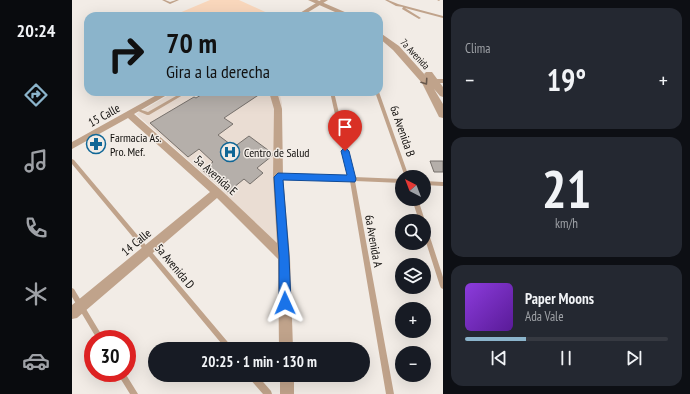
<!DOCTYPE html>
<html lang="es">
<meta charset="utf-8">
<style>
body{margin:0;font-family:"PT Sans Narrow",sans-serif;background:#242831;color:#f1f3f6;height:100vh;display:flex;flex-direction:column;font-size:15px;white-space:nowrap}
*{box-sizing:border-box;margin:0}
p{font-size:13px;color:#9ea1a6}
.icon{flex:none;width:22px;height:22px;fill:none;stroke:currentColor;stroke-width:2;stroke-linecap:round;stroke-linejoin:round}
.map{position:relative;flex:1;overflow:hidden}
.sheet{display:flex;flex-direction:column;gap:8px;padding:8px;background:#0d0f14;width:247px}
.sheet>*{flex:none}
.banner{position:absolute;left:12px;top:12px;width:299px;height:84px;border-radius:12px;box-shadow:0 4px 16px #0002;background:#8bb4cb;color:#111;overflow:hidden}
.needle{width:26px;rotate:318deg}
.fabs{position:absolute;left:323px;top:170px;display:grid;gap:8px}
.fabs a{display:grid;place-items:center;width:36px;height:36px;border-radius:50%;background:#171b24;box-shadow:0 4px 16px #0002;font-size:20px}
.speed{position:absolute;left:12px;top:330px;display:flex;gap:8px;font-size:20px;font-weight:700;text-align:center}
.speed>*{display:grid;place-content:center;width:52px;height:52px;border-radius:50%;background:#171b24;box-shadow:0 4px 16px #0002;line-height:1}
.speed .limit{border:6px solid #d22;background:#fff;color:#111}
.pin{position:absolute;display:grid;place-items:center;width:34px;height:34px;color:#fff;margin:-41px -17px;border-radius:50% 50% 50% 0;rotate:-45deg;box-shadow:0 0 4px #0007}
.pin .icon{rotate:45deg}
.me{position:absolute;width:44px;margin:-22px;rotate:359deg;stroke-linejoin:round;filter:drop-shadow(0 0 3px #0008)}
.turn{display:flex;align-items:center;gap:14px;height:84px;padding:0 16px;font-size:18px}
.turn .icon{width:52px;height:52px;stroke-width:2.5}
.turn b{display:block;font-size:28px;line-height:34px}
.big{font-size:30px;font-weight:700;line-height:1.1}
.sheet .tile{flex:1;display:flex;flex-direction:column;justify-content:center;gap:6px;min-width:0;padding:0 14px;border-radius:12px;background:#242831}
.sheet .dial{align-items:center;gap:0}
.dial b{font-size:52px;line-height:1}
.song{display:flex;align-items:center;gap:12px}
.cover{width:48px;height:48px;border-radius:6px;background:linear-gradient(135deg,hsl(270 70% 55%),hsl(270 70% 35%))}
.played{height:4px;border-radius:2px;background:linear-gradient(90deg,#8bb4cb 30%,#363941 30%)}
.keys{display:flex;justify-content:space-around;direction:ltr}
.heat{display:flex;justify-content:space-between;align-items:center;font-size:22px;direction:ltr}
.trip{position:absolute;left:76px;top:342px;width:222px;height:40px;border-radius:20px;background:#171b24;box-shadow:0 4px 16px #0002;font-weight:700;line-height:40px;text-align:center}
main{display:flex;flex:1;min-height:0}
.menu{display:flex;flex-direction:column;width:72px;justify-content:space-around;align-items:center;background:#090b0e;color:#9ea1a6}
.menu .icon{width:28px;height:28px}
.menu .on{color:#8bb4cb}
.menu b{font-size:18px;color:#f1f3f6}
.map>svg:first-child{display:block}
.built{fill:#eaddd3}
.green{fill:#f9d7bc}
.building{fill:#b5afaa;stroke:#77716c}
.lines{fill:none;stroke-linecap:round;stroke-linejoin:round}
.service{fill:#c0a38b;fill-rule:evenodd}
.minor{fill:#c0a38b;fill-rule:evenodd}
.tertiary{fill:#c0a38b;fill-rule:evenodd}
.oneway{stroke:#68584c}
.route{fill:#1a73e8;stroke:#114b97}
.labels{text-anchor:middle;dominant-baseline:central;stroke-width:3;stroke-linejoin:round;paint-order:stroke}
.far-street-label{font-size:10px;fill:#100e0c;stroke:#f2ece6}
.street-label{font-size:12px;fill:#100e0c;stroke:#f2ece6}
.poi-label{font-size:12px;fill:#100e0c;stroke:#f2ece6;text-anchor:start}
</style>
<main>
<nav class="menu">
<b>20:24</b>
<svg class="icon on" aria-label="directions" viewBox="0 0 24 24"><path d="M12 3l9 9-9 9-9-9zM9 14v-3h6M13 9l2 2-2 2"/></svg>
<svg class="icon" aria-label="music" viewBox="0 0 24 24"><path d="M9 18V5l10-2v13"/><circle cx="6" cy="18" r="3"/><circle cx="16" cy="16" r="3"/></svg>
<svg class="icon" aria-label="phone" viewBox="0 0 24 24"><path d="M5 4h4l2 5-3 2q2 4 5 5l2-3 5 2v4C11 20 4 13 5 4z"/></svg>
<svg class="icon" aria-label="climate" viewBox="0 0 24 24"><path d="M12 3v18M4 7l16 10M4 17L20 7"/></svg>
<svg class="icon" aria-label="car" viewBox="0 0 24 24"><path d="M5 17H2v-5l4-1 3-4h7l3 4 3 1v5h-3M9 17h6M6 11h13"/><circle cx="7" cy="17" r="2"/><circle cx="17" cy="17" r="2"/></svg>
</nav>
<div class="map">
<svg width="371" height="394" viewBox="0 0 371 394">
<rect width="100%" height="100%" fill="#f2ece6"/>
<path class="built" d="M102 92H207L210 103 209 254 149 189 64 114Z"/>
<path class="green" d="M138 0H167L202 16H100Z"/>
<path class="building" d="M134 92H191L152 118 161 124 146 135 162 147 177 136 200 153V156L185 168 191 173 178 184 172 179 156 192 130 170 141 162 127 149 116 157 78 123 122 97 124 98Z
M24 138 32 146 23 151 16 142Z
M358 161H371V172H362Z"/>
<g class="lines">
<path class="service" d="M90 0H93L98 2 104 0H107L98 4Z
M313 0H316L326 4 371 16V18L333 8 349 18 347 19 330 9 331 7 324 6Z
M365 0H368L367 1Z
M111 92H116L77 115H75L64 110 66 109 76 112Z
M258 92H262L282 177 330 179V183L283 181 322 394H314L278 181 206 179 204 178V176L206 175 277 177Z
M303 92H307L337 177H333Z
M0 159 2 160 160 347 161 349H154L0 164Z
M352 181 371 182V186L352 185Z
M340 199H346L353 221 352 222V221H347Z
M352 226H354L355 228 371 277V289L369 288 368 286 352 236Z
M0 288 2 289 32 339H25L0 297Z
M45 373H53L66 394H58Z
M176 375H185L199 391 200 394H191L177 378Z"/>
<path class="minor" d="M249 0H256L230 16H223Z
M360 79H371V83H360Z
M90 92H100L62 114 148 189 205 243 201 177 202 109 197 92H205L210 109 211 177 218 257 221 349H207L206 259 145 198 5 318 0 319V305L138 192 56 118 0 149V142Z
M208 375H222V394H208Z"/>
<path class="tertiary" d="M236 0H245L282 16H272Z
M307 32 327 46 354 76 352 74 354 72H360L371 87V97L368 96 362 89 371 104V118L367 117 350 83 321 50 307 38Z"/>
</g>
<defs><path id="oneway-chevron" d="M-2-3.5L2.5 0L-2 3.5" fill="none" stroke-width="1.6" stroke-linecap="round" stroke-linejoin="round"/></defs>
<use class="oneway" href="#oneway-chevron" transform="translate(353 82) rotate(56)"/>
<path class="route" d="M273 147 277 151 284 179 283 182 211 180 217 256 219 303 217 307 213 308 209 307 207 303V256L202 177 206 173 275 175 269 151Z"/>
<defs>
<g id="pharmacy-ring" transform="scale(1)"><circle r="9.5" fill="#f2ece6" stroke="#0f6696" stroke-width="1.5"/><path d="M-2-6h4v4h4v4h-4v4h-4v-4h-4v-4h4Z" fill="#0f6696"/></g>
<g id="hospital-ring" transform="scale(1)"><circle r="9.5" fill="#f2ece6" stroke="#0f6696" stroke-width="1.5"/><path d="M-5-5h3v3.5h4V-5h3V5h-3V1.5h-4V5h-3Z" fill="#0f6696"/></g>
</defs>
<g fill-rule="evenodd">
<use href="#pharmacy-ring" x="24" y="144"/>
<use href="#hospital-ring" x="158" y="152"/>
</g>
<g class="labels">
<g class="far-street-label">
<text transform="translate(343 54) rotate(47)">7a Avenida</text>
</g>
<g class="street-label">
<text transform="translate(32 115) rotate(-29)">15 Calle</text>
<text transform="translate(331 131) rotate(71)">6a Avenida B</text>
<text transform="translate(144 175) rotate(42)">5a Avenida E</text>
<text transform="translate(302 241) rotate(80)">6a Avenida A</text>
<text transform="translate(64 242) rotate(-40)">14 Calle</text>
<text transform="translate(103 266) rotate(50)">5a Avenida D</text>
</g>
<g class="poi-label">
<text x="38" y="137">Farmacia As.<tspan x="38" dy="14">Pro. Mef.</tspan></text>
<text x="172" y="152">Centro de Salud</text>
</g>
</g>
</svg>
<div class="fabs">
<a><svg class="needle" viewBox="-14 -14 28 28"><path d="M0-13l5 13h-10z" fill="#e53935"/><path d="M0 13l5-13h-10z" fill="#9ea1a6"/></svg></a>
<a><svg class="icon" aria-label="search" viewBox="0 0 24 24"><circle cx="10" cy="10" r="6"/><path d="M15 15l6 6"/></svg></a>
<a><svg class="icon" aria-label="layers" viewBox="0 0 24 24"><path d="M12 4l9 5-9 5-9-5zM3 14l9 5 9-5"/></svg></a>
<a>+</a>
<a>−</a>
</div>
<div class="speed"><div class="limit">30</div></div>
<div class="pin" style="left:273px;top:151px;background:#d93025"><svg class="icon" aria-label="arrive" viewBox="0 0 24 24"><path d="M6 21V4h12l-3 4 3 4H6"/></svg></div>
<svg class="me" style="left:213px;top:303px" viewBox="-20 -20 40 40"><path d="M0-17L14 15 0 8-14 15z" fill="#1a73e8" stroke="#fff" stroke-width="4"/></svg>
<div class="trip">20:25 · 1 min · 130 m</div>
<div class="banner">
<div class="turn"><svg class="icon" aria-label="right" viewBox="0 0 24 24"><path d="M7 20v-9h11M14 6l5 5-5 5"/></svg><div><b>70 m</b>Gira a la derecha</div></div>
</div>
</div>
<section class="sheet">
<div class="tile"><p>Clima</p>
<div class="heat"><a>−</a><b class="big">19°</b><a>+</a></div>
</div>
<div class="tile dial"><b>21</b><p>km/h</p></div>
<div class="tile">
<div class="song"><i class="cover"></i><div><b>Paper Moons</b><p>Ada Vale</p></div></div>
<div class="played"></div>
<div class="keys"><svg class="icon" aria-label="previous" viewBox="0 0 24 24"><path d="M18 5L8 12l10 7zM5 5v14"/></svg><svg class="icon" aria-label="pause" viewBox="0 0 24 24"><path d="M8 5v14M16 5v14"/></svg><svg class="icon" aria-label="next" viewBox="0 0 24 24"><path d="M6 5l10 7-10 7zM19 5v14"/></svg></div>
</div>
</section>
</main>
